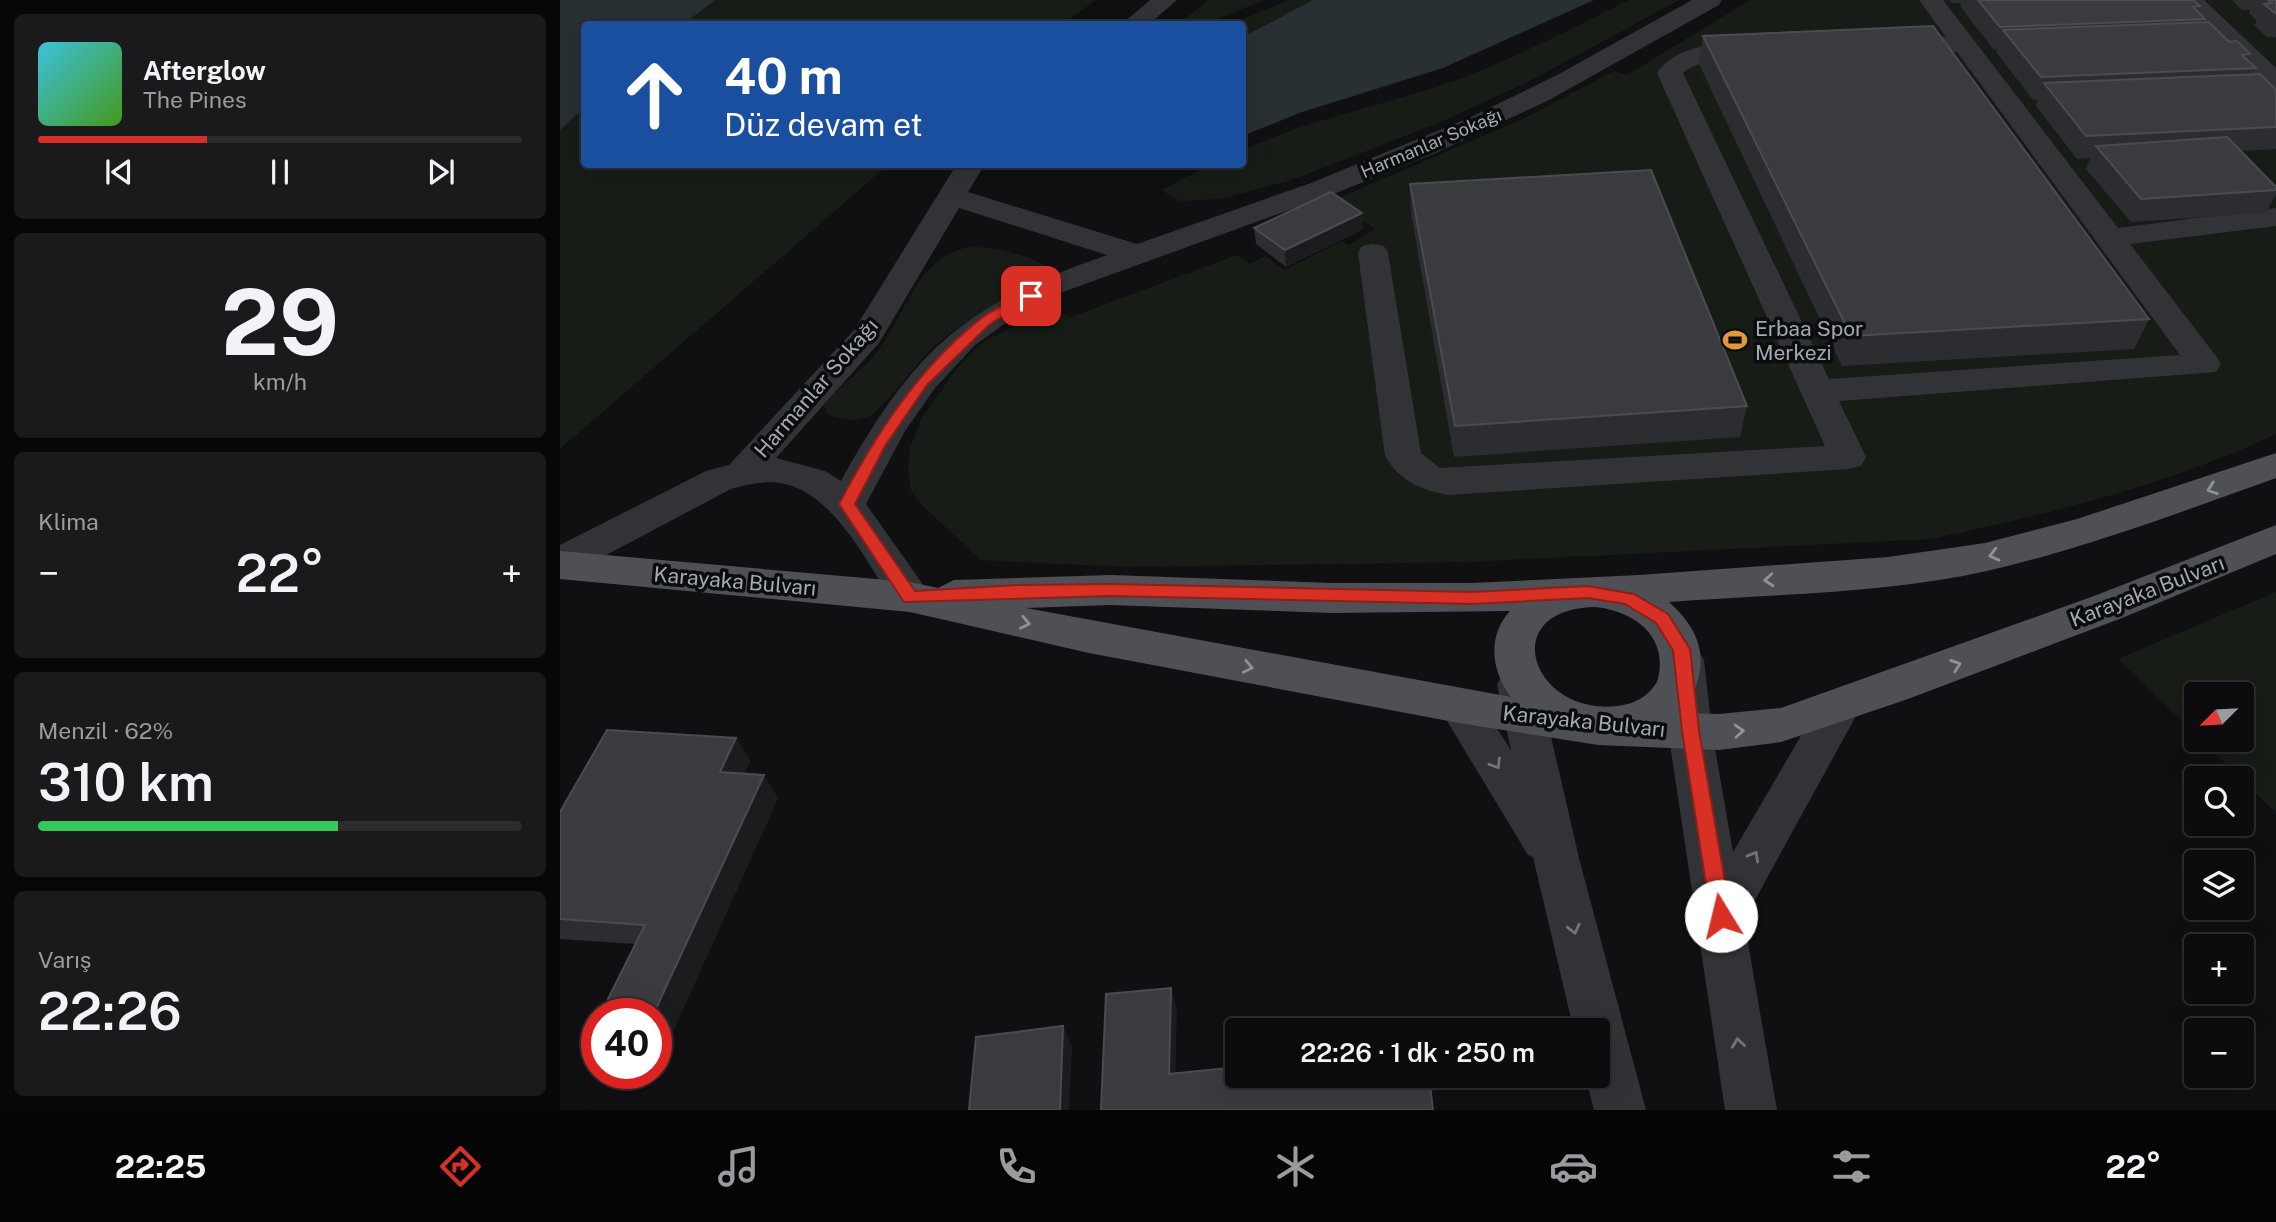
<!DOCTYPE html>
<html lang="tr">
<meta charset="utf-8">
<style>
body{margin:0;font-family:"Public Sans",sans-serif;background:#1a1a1c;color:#f1f3f6;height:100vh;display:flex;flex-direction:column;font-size:26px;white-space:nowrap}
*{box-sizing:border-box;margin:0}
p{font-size:23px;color:#9a9b9e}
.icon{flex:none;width:38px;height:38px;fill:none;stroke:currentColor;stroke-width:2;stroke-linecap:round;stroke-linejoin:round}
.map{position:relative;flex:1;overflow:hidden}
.drawer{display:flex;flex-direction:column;gap:14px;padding:14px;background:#070708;width:560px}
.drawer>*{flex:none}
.hud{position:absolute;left:21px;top:21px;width:665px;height:147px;border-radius:7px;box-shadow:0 7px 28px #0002,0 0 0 2px #2c2c2e;background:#1a4fa0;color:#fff;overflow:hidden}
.needle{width:46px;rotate:246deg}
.controls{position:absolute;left:1624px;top:682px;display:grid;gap:14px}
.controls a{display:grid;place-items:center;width:70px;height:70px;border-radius:7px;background:#0c0c0e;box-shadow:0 7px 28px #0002,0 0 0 2px #2c2c2e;font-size:35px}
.speed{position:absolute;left:21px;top:998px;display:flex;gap:14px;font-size:35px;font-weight:700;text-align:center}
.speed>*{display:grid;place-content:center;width:91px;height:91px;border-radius:50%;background:#0c0c0e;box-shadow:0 7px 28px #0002,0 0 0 2px #2c2c2e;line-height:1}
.speed .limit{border:10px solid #d22;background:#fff;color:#111}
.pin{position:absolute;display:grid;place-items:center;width:60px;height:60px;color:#fff;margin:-30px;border-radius:14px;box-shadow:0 4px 10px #0006}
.me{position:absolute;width:77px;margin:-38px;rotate:351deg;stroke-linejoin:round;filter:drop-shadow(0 0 5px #0008)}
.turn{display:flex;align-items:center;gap:24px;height:147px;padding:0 28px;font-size:32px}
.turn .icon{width:91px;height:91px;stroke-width:2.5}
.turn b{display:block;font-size:49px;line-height:60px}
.big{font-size:52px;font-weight:600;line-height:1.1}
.drawer .card{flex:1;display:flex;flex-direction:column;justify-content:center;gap:10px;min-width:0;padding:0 24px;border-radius:10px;background:#1a1a1c}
.drawer .dial{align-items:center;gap:0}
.dial b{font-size:91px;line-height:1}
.song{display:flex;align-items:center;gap:21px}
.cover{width:84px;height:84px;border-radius:10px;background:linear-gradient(135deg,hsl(190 70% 55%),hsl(100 70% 35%))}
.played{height:7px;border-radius:4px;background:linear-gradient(90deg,#d93025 35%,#2c2c2e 35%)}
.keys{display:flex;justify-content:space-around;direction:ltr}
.heat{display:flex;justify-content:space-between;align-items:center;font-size:38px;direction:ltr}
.charge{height:10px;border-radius:5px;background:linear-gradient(90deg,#34c759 62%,#2c2c2e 0)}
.trip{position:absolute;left:665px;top:1018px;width:385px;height:70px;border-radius:7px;background:#0c0c0e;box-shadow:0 7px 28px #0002,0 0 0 2px #2c2c2e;font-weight:600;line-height:70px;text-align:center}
.tab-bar{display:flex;height:112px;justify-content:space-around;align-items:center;background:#050506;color:#9a9b9e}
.tab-bar .icon{width:49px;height:49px}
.tab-bar .selected{color:#d93025}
.tab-bar b{font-size:32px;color:#f1f3f6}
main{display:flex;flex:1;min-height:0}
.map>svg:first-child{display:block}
.green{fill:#171c17}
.water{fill:#283034}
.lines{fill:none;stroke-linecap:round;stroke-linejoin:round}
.minor{fill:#323336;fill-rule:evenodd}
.major{fill:#4e5055;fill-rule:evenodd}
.wall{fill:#2c2d30}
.shaded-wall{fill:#1b1c1e}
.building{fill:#393b3e;stroke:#494c50;stroke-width:2}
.oneway{stroke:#8e939a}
.oneway2{stroke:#70747a}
.route{fill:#d93025;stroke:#8d1f18;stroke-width:2}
.labels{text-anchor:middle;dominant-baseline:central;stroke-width:7;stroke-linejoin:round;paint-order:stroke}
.far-street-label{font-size:18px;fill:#a3a9b1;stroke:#0b0c0d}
.poi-label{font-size:21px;fill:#a3a9b1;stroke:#0b0c0d;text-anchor:start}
.street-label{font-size:21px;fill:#a3a9b1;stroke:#0b0c0d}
</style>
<main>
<section class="drawer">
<div class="card">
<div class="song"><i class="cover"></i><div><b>Afterglow</b><p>The Pines</p></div></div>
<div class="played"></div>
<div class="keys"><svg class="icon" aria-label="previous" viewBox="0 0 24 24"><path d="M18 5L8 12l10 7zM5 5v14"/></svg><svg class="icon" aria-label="pause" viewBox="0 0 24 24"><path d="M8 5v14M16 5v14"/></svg><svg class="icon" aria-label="next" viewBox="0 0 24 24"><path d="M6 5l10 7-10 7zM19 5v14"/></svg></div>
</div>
<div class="card dial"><b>29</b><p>km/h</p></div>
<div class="card"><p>Klima</p>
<div class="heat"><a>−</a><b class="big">22°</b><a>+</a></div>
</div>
<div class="card"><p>Menzil · 62%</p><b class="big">310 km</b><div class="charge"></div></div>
<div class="card"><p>Varış</p><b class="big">22:26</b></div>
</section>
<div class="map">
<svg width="1716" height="1110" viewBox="0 0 1716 1110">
<rect width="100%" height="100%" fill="#101012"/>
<path class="green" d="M155 0H536L503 24H124Z
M649 0H704L646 24H618Z
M728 0H753L683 37 682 24H672Z
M1069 0H1119L974 79 885 120 784 160 728 181 661 199 620 201 601 190 651 165 682 164 683 150C747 120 818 107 885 84 948 62 1009 30 1069 0Z
M1190 0H1716V434C1608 485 1487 515 1370 539L907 562 566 567 421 560 363 506 351 490 348 472 350 448 361 419 397 368 423 342 490 308 511 317 677 255 690 264 705 256 724 270 782 241 789 245 815 229 774 200 967 117 1054 71 1067 75Z
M24 108V164L328 165 0 449V130Z
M410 247C435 247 462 253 484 265L485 271C476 284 462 288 450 296 424 311 397 327 374 346 357 362 323 410 309 416 295 422 280 420 267 414L264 406C278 385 302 372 317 352 348 313 355 257 410 247Z
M1716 592V813L1641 740H1682V695H1636V735L1558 659Z"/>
<path class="water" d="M0 0H155L124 24H24V108L0 130Z
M753 0H1034L883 68 739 113 683 136V37Z"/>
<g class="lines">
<path class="minor" d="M590 0H617L589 24H562Z
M1132 0H1162L1159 5 989 100 878 152 771 195 500 293 453 318 415 345 375 388 345 431 306 504 364 586 370 597 364 608 350 612 336 608C311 568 275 495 225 484 207 480 189 484 171 489L14 572 0 576V545L146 471 169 465 294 330 397 164H425L408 192 577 244 751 183 911 117 999 74ZM399 208 547 255C404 305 355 348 281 481L265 471 216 458 319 343Z
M1359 0H1383L1558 228 1716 208V226L1570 244 1656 356 1661 364 1656 372 1279 401 1306 457 1301 466 1288 469 887 495C859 489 840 481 825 456L798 253 802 246 813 244 824 246 828 253 861 453 880 468 1265 446 1097 73C1117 43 1168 40 1201 49L1205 54 1201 59C1176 66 1144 54 1123 73L1269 379 1620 355 1397 52H1327L1323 47 1327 42 1386 37Z
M1618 0H1644L1716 68V90L1707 88Z
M1123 644 1138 649 1144 660 1152 731 1173 852 1266 693 1281 688 1296 693 1302 705 1184 920 1217 1110H1165L1108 731 1102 660 1108 649Z
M958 668 973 673 979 685 1020 862 1086 1110H1034L1025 1076H1038V1031H1014L973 857 968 855 878 706 884 694 899 689 914 694 951 750 937 685 943 673Z"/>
<path class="major" d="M1716 453V478C1621 512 1526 548 1427 571 1324 594 1214 594 1109 602 1148 637 1149 670 1123 713L1159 714 1221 708 1534 596 1716 525V554L1562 618 1348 699 1221 742 1159 750 1038 745 899 723 529 653 350 612 0 579V551L350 582 378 588 394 580 551 575 772 583H912L1079 575 1328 557 1425 543 1517 519ZM551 605 772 613 950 611C927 636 931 671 951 697L466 608ZM1035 607C1076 611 1110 638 1097 682 1087 698 1074 704 1057 706 972 716 935 609 1035 607Z"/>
</g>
<path class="wall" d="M1390 0H1633L1640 6 1638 11 1645 19 1643 22 1669 42 1690 54 1688 60 1696 68 1693 74 1716 90V149L1680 151 1716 187V194L1706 213 1571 222 1526 169 1530 158 1517 159 1476 106 1478 99 1473 100 1436 52 1437 49H1433L1400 6 1401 3H1392Z
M1672 0H1716V38L1715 37H1707L1694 25 1697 21 1689 13 1690 10H1682Z
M1143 36 1589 319 1574 349 1282 366 1139 64Z
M850 184 1187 406 1180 437 894 457 851 213Z
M802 213 803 229 726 267 696 244 694 228Z
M176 738 190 761 184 774 218 798 96 1069V1013L75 944 0 939V812Z
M37 1021V1060L24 1047Z"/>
<path class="shaded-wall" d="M802 213 803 229 726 267 725 250Z
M176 738 190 761 174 795 160 772Z
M204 775 218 798 96 1069V1013H94Z
M611 988 617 1008 615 1093 609 1074Z
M503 1026 512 1046 509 1110H500Z"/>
<path class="building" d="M1418 0H1633L1640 6 1633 7 1645 19 1440 27Z
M1708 0H1716V14L1704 4 1712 3Z
M1649 22 1669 42 1677 41 1690 54 1682 55 1696 68 1481 77 1443 30Z
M1373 26 1589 319 1291 336 1143 36Z
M1700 74 1716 90V127L1526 136 1484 83Z
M1667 137 1716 187V190L1581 199 1536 146Z
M1091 170 1187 406 895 426 850 184Z
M771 192 802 213 725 250 694 228Z
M47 730 176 738 160 772 204 775 94 1013H41L85 925 0 919V812Z
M611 988 609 1074 677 1067V1076H869L873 1110H541L546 994Z
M37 1021V1048L24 1047Z
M503 1026 500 1110H409L416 1037Z"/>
<defs><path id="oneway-chevron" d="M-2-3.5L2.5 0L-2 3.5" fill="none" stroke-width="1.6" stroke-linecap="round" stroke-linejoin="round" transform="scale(1.75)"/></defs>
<g class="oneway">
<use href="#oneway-chevron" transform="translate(1652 489) rotate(160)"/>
<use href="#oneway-chevron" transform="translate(1434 555) rotate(166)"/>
<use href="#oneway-chevron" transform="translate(1209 580) rotate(175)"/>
<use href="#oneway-chevron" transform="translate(465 623) rotate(12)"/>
<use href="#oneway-chevron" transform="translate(1396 665) rotate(-19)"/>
<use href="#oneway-chevron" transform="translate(688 667) rotate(11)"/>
<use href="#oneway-chevron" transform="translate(1179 731) rotate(-3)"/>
</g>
<g class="oneway2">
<use href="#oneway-chevron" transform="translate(936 764) rotate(58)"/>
<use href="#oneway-chevron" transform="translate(1194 856) rotate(-61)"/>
<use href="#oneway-chevron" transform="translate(1014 929) rotate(76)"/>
<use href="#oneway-chevron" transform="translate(1178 1043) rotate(-98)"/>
</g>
<path class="route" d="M466 293 477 296 430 324 367 385 325 446 295 504 355 591 458 585 551 584 912 592 1028 586 1074 594 1108 614 1130 649 1139 731 1171 916 1168 922 1161 925 1154 922 1151 916 1122 731 1113 650 1096 623 1065 604 1028 598 912 604 551 596 344 602 279 504C316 434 357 370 419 320 432 309 451 302 466 293Z"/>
<defs>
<g id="stadium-bare" transform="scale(1.89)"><path d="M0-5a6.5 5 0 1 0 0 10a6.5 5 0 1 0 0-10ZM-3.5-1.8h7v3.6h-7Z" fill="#e0993a" stroke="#0b0c0d" stroke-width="2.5" paint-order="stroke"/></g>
</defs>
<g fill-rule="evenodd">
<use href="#stadium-bare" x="1175" y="340"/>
</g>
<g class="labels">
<g class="far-street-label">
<text transform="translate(871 143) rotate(-23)">Harmanlar Sokağı</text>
</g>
<g class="poi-label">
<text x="1195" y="328">Erbaa Spor<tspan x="1195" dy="24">Merkezi</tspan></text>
</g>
<g class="street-label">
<text transform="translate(256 388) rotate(-49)">Harmanlar Sokağı</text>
<text transform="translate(175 581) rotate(5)">Karayaka Bulvarı</text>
<text transform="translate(1587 591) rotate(-21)">Karayaka Bulvarı</text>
<text transform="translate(1024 721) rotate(6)">Karayaka Bulvarı</text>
</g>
</g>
</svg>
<div class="controls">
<a><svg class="needle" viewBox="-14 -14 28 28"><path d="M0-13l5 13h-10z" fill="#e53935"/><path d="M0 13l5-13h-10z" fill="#9a9b9e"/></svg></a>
<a><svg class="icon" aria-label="search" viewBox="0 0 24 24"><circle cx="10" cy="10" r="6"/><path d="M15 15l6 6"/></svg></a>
<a><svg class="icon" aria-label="layers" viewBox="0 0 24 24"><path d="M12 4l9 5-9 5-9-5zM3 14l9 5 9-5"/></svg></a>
<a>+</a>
<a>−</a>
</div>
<div class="speed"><div class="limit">40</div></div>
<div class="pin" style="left:471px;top:296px;background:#d93025"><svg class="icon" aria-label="arrive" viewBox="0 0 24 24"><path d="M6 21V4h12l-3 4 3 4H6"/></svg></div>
<svg class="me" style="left:1161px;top:916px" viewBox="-20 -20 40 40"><circle r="19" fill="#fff"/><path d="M0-13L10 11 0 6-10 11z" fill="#d93025"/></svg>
<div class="trip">22:26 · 1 dk · 250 m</div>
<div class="hud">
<div class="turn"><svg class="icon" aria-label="ahead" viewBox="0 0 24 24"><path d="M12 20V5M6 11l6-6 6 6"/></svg><div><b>40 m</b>Düz devam et</div></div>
</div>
</div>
</main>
<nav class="tab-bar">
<b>22:25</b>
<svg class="icon selected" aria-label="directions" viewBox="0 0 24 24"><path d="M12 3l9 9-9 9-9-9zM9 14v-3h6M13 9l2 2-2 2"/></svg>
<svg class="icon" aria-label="music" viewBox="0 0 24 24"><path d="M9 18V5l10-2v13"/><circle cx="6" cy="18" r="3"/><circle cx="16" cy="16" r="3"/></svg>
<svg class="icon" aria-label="phone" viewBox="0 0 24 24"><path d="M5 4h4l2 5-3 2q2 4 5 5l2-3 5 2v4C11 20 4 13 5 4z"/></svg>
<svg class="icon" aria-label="climate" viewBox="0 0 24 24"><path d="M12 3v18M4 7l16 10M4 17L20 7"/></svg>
<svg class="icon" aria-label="car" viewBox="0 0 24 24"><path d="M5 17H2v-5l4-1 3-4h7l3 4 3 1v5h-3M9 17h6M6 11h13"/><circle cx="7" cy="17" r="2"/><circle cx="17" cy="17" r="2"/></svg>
<svg class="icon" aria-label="filters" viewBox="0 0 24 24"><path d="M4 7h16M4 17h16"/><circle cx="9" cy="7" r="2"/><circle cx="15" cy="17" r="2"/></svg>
<b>22°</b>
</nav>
